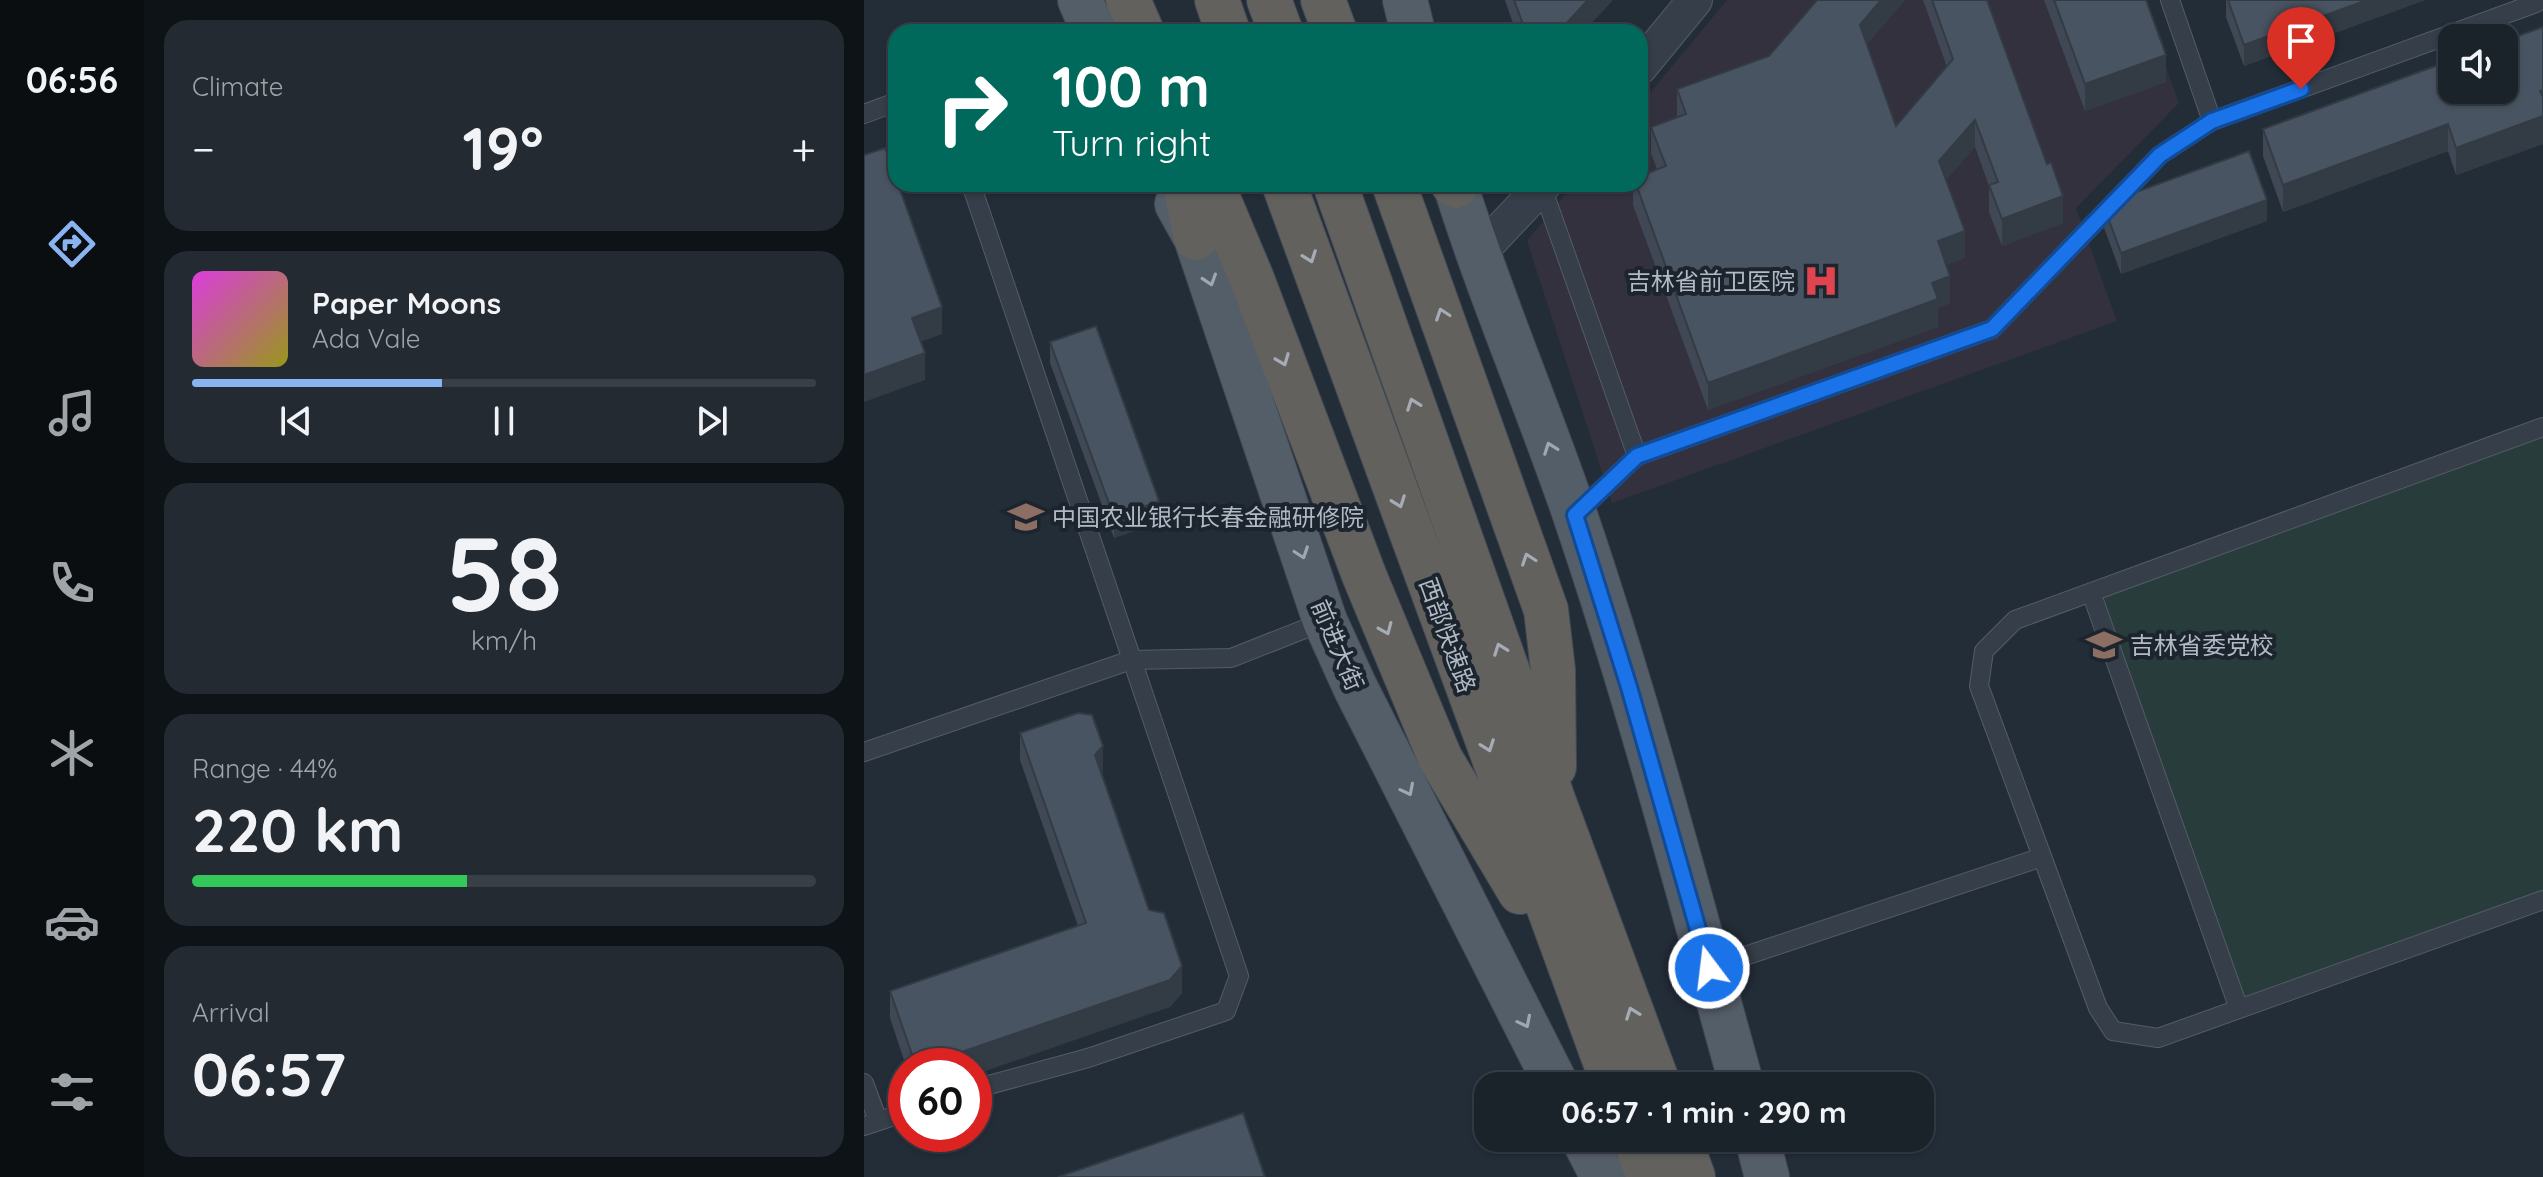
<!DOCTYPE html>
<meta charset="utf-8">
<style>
body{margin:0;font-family:Quicksand,"Noto Sans SC",sans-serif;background:#232a32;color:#f1f3f6;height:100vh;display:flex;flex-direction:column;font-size:30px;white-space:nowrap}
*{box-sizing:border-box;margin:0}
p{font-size:26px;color:#9fa4a8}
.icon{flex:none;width:44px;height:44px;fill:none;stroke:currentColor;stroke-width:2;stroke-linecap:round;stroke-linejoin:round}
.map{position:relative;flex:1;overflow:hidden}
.sheet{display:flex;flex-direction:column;gap:20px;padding:20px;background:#0e1317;width:720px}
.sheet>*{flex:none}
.hud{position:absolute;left:24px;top:24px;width:760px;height:168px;border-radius:24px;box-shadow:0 2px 6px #0004,0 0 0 2px #383f47;background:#00695c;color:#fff;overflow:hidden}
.fabs{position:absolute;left:1574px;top:24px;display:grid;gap:16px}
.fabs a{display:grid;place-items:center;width:80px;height:80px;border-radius:16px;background:#1a222a;box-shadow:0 2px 6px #0004,0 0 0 2px #383f47;font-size:40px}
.speed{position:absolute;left:24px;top:1048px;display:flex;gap:16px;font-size:40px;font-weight:700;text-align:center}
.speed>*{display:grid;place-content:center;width:104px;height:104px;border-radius:50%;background:#1a222a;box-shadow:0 2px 6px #0004,0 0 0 2px #383f47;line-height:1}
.speed .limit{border:12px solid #d22;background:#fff;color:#111}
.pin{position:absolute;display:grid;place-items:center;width:68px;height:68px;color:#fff;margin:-82px -34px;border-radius:50% 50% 50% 0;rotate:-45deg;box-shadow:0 0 8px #0007}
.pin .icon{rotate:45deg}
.me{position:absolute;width:88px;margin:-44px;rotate:345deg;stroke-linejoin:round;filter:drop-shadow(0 0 6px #0008)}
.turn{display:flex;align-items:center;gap:28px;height:168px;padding:0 32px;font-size:36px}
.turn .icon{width:104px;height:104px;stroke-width:2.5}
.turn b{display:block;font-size:56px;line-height:68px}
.big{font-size:60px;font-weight:800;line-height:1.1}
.sheet .card{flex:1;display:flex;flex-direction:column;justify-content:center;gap:12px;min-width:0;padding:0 28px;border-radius:24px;background:#232a32}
.sheet .dial{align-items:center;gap:0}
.dial b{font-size:104px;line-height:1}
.song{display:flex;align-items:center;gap:24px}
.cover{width:96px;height:96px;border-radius:12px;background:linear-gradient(135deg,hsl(300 70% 55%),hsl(60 70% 35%))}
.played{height:8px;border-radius:4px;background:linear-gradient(90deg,#8ab4f1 40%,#383f47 40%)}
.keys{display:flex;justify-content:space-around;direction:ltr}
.heat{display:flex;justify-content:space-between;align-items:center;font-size:44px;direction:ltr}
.charge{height:12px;border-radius:6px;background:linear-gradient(90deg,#34c759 44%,#383f47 0)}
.trip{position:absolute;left:610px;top:1072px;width:460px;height:80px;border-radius:24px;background:#1a222a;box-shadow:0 2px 6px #0004,0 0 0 2px #383f47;font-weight:800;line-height:80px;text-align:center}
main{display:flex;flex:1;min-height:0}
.menu{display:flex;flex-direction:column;width:144px;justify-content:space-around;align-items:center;background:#0a0e11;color:#9fa4a8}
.menu .icon{width:56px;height:56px}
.menu .on{color:#8ab4f1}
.menu b{font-size:36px;color:#f1f3f6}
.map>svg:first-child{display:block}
.medical{fill:#32313d}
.green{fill:#283c3c}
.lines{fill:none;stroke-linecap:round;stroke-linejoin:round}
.service-casing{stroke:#545c67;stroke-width:20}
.minor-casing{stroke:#545c67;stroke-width:36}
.primary-casing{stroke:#404852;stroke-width:46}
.trunk-casing{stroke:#414954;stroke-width:46}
.service{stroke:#363e49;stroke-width:18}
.minor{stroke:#363e49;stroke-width:34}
.primary{stroke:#545e69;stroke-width:44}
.trunk{stroke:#62615e;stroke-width:44}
.wall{fill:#3f4854}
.shaded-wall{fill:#333b45}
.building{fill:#495462;stroke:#333b45;stroke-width:2}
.oneway{stroke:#a5acb6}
.oneway2{stroke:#9ea7b3}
.route-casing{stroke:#114b97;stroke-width:20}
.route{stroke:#1a73e8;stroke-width:14}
.labels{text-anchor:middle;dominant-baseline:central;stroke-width:8;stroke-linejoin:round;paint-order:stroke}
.poi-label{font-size:24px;fill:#b1b9c5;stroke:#1c242e;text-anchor:start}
.street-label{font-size:24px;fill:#b1b9c5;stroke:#1c242e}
</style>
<main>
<nav class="menu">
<b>06:56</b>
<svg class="icon on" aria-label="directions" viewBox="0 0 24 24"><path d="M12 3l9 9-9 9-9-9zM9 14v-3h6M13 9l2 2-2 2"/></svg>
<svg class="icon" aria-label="music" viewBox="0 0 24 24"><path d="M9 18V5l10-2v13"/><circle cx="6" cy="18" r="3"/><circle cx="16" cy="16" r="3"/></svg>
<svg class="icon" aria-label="phone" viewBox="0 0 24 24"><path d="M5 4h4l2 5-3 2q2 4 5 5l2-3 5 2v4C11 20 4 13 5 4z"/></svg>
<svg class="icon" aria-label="climate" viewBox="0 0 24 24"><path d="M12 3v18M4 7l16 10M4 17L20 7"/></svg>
<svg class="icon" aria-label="car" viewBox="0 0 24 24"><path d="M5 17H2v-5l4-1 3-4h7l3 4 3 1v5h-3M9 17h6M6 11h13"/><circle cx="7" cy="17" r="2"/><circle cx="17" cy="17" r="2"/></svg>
<svg class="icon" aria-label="filters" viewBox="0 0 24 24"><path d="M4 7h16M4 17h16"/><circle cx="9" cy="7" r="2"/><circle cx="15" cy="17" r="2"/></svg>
</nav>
<section class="sheet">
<div class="card"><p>Climate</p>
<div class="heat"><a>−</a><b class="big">19°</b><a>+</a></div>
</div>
<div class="card">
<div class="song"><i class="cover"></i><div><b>Paper Moons</b><p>Ada Vale</p></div></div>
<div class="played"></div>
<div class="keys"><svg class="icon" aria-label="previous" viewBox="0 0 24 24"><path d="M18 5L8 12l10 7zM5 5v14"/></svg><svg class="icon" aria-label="pause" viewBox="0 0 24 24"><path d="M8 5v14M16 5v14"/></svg><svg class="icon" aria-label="next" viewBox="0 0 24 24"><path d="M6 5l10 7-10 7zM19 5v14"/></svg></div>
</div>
<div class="card dial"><b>58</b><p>km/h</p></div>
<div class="card"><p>Range · 44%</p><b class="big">220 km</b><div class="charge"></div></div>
<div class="card"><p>Arrival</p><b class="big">06:57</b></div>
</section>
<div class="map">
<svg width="1679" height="1177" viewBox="0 0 1679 1177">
<rect width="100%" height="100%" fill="#232d38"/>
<path class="medical" d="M863 0H1277L1315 103 1212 208 1253 321 748 503 663 241 710 184H776V105Z"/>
<path class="green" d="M1679 427V900L1375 1009 1227 592Z"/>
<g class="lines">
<g class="service-casing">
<path id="service" d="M0 114 32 102
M1348 121 1672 3 1671 0
M107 184 375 976 362 1011 224 1058 110 1089
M678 187 773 456 1128 329 1296 155 1348 121 1306 0
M1679 427 1151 620 1120 651 1115 686 1234 1008 1249 1031 1294 1038 1679 900
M711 515 773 456
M1227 592 1375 1009
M0 752 267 660 367 658 461 621
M845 968 1178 857
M0 1083 14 1121
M0 1126 42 1112"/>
</g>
<g class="minor-casing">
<path id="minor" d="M776 67 831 0
M614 254 680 184"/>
</g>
<g class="primary-casing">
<path id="primary" d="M216 0 230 32
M541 0 549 32
M591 184C626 296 673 404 711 515 775 703 825 895 878 1086
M313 204 332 238 461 621 491 687 693 1086
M719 1138 739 1177
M893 1138 903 1177"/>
</g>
<g class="trunk-casing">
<path id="trunk" d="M264 0 278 32
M353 0 364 32
M405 0 417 32
M459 0 471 32
M321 184 332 238
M348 184 388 279 500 575 576 758 656 892
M420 184 750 1086
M471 184 690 802 795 1086
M530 184 682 610 689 670 690 767
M589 184 592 186
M770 1138 785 1177
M815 1138 829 1177"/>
</g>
<use href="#service" class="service"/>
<use href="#minor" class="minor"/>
<use href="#primary" class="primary"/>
<use href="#trunk" class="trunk"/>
</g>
<path class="wall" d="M641 0H748V1L719 32H652Z
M953 0H1041L1003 44 1032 126 1083 67 1059 0H1123L1199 223 1138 246 1125 212V186L1111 147 1082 180 1101 258 1082 265 1086 303 1074 308V327L844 410 769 205V184H776L793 169 787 154V127L813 118V89L905 56Z
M1180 0H1282L1302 82 1221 111Z
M1362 0H1561L1380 66 1362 17Z
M1679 27V144L1592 175 1584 151 1419 212 1399 156V129Z
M1239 204 1403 221 1257 274 1239 225Z
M186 342 295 522 250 538 186 363Z
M156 733 239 774H238L285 910 318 993 306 1007 110 1066H42L26 1018V991L214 926 156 760Z"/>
<path class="shaded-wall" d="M724 0H748V1L719 32H684Z
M1017 0H1041L996 52V25Z
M1503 0H1561L1380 66V45Z
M1302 55V82L1221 111V84Z
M1679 90V144L1592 175V148Z
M1111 120V147L1075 188V161Z
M1584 124V151L1419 212V185Z
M1199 196V223L1138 246V219Z
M1403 200V221L1257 274V253Z
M1101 231V258L1074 268V241Z
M1086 276V303L1074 308V327L844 410V383L1068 283Z
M78 307V334L48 345V318Z
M61 353V380L0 402V375Z
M295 501V522L250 538V517Z
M239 746V774L231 782V755Z
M318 966V993L306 1007 110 1075V1066H57Z"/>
<path class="building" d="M650 0H724L699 27 684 32H662Z
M953 0H1017L996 25 1032 126 1089 59 1068 0H1123L1183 164 1187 162 1199 196 1138 219 1125 185 1134 182 1111 120 1075 161 1101 231 1074 241 1086 276 1068 283 1074 299 844 383 772 184H776V176L802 166 787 127 822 114 813 89 905 56Z
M1190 0H1282L1302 55 1221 84Z
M1364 0H1503L1380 45Z
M1679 27V90L1676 91 1679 97V116L1592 148 1584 124 1419 185 1399 129 1588 60V90H1640V41Z
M21 148 32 179V184H34L78 307 48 318 61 353 0 375V155Z
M1385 151 1403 200 1257 253 1239 204Z
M232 326 295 501 250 517 186 342Z
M214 713 228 715 239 746 231 755 285 910 300 913 318 966 306 980 57 1066H52L26 991 222 923 156 733Z
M379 1113 401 1177H194Z"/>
<defs><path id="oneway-chevron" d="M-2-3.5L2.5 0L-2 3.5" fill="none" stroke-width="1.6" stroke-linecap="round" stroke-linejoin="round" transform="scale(2)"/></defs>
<g class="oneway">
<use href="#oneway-chevron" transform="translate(446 257) rotate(70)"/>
<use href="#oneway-chevron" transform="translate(578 314) rotate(-109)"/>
<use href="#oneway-chevron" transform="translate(419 360) rotate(69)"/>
<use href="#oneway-chevron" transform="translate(549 404) rotate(-110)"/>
<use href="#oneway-chevron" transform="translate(535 502) rotate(70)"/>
<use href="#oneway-chevron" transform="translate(664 559) rotate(-109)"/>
<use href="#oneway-chevron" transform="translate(522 629) rotate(67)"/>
<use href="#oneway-chevron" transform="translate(636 649) rotate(-110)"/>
<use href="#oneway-chevron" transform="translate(624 746) rotate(70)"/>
<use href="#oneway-chevron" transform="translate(768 1013) rotate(-110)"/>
</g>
<g class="oneway2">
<use href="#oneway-chevron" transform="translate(346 280) rotate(72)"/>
<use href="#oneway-chevron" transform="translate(686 448) rotate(-110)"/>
<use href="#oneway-chevron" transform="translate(438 553) rotate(71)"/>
<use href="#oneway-chevron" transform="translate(544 790) rotate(63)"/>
<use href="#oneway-chevron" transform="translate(661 1022) rotate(63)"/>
</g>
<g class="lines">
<g class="route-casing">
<path id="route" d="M845 968 765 687 711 515 773 456 1128 329 1296 155 1348 121 1437 89"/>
</g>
<use href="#route" class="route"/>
</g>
<defs>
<g id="hospital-bare" transform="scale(2.76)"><path d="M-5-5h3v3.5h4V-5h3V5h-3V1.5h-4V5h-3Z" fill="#e0444e" stroke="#1c242e" stroke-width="2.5" paint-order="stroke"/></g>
<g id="university-bare" transform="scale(2.76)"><path d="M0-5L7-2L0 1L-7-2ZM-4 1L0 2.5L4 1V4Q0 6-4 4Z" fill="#8d6e63" stroke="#1c242e" stroke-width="2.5" paint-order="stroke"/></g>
</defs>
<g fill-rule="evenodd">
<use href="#hospital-bare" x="957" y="281"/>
<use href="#university-bare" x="162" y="517"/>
<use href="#university-bare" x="1240" y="645"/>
</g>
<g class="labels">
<g class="poi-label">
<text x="931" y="281" text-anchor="end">吉林省前卫医院</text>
<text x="188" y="517">中国农业银行长春金融研修院</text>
<text x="1266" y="645">吉林省委党校</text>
</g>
<g class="street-label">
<text transform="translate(584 635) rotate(70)">西部快速路</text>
<text transform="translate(474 645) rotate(67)">前进大街</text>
</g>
</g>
</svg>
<div class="fabs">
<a><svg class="icon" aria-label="sound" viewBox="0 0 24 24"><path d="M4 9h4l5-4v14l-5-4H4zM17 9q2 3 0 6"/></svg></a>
</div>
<div class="speed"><div class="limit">60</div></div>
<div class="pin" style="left:1437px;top:89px;background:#d93025"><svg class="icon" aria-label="arrive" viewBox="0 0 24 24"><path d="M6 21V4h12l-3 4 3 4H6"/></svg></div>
<svg class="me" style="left:845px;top:968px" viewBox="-20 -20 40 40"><circle r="17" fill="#1a73e8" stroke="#fff" stroke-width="3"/><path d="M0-11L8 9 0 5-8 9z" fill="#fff"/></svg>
<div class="trip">06:57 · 1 min · 290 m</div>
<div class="hud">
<div class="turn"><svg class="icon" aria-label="right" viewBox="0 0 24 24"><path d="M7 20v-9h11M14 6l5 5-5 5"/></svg><div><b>100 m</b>Turn right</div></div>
</div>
</div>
</main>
